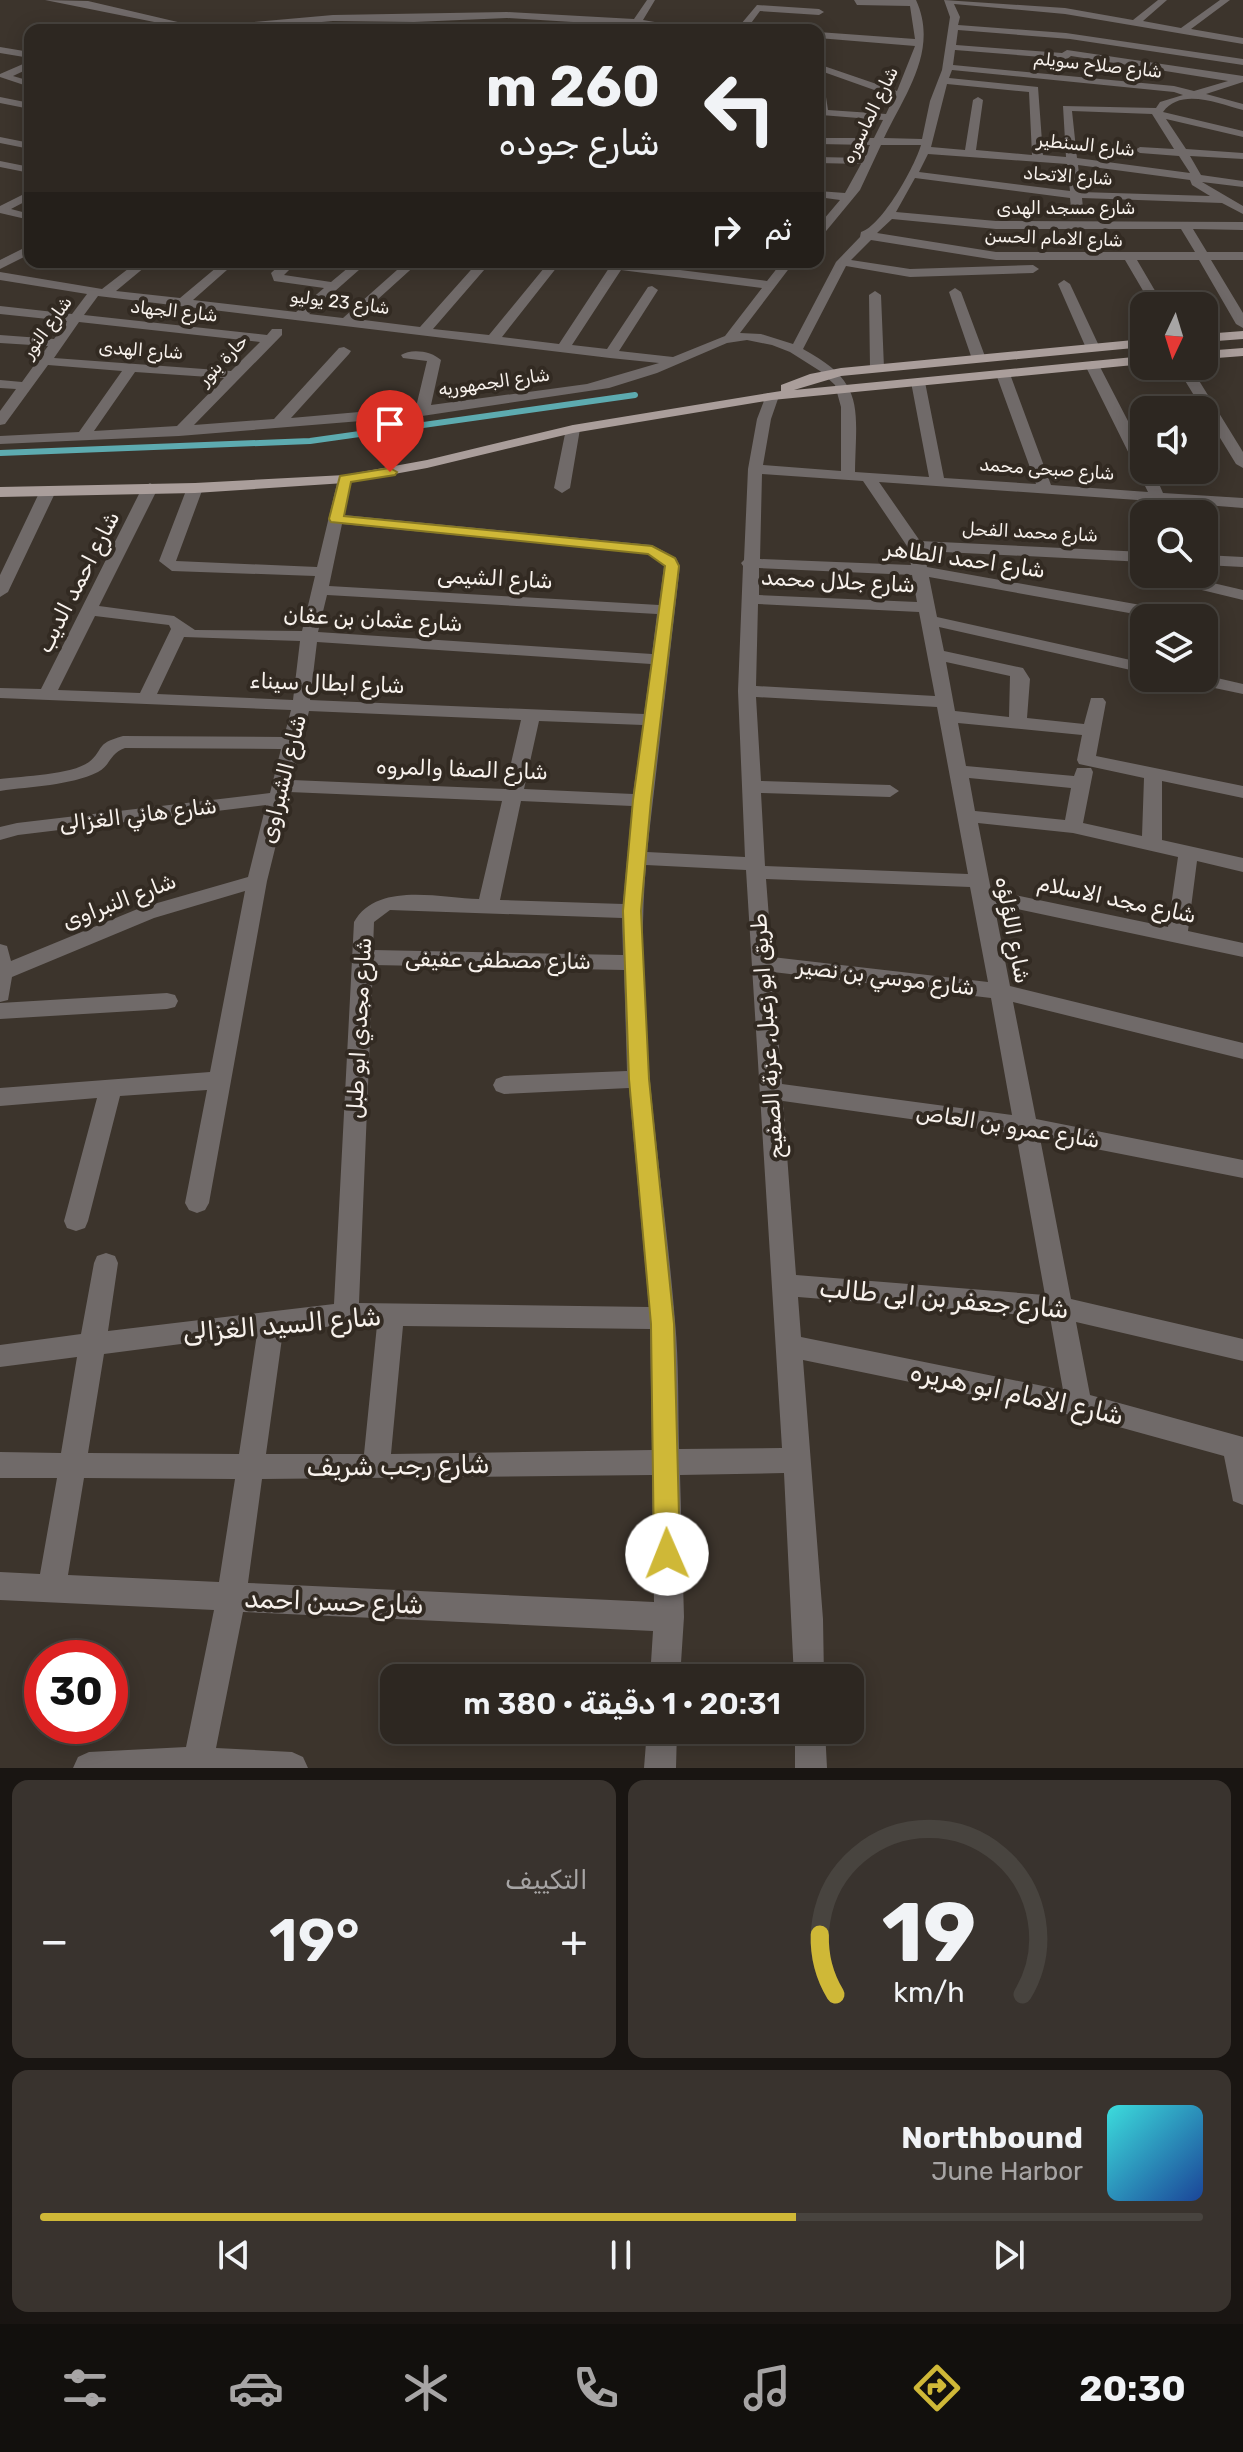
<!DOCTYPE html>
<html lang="ar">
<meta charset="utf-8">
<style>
body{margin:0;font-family:Rubik,Cairo,sans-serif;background:#39332e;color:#f1f3f6;direction:rtl;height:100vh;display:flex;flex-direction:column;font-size:30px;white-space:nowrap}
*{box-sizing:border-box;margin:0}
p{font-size:26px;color:#a7a5a5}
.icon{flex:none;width:44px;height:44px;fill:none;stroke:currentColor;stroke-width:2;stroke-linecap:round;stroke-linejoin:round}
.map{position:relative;height:1768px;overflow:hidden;direction:ltr}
.side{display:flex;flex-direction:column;gap:12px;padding:12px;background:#191512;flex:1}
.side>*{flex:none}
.banner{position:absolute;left:24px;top:24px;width:800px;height:244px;border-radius:16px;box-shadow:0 4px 20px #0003,0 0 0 2px #48443f;direction:rtl;background:#2d2721;color:#f1f3f6;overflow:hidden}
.needle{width:52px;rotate:184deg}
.fabs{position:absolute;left:1130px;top:292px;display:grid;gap:16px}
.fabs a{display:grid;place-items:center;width:88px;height:88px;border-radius:16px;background:#2d2721;box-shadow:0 4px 20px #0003,0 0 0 2px #48443f;font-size:40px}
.speed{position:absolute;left:24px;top:1640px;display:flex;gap:16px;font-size:40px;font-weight:700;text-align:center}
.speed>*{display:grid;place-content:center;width:104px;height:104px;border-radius:50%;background:#2d2721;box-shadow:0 4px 20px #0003,0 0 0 2px #48443f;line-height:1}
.speed .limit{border:12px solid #d22;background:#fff;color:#111}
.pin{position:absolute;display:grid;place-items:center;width:68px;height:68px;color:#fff;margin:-82px -34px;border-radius:50% 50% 50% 0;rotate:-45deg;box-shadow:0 0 8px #0007}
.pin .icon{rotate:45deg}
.me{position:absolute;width:88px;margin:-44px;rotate:359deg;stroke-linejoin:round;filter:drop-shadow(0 0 6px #0008)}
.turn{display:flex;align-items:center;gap:28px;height:168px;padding:0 32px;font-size:36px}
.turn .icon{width:104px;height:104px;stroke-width:2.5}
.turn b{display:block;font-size:56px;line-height:68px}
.then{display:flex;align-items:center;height:76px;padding:0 32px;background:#0003;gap:16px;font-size:30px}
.big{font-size:60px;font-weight:600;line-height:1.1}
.side .widget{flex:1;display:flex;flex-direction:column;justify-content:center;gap:12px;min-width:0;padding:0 28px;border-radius:16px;background:#39332e}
.side .dial{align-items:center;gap:0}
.dial svg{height:208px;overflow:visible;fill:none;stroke:#48443f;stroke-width:7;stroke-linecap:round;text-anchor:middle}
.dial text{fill:#f1f3f6;stroke:none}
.song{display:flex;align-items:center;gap:24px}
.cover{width:96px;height:96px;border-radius:12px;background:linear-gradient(135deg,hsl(180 70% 55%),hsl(220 70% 35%))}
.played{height:8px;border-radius:4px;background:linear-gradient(90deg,#cfb837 65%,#48443f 65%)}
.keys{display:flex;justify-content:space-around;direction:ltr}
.heat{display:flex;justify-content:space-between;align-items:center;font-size:44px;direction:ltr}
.side .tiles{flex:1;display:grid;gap:12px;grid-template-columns:1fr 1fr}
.widget:last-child{grid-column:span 2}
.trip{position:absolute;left:380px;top:1664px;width:484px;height:80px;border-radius:16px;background:#2d2721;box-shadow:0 4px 20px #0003,0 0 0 2px #48443f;font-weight:600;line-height:80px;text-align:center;direction:rtl}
.menu{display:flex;height:128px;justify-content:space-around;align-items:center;background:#12100d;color:#a7a5a5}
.menu .icon{width:56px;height:56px}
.menu .active{color:#cfb837}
.menu b{font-size:36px;color:#f1f3f6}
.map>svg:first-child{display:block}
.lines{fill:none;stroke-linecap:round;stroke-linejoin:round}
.stream{stroke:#5dabb0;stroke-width:6}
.minor{fill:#706a69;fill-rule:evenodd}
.major{fill:#aa9e9b;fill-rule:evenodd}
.route{fill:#cfb837;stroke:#877824;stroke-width:2}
.labels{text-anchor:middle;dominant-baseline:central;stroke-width:8;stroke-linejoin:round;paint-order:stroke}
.far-street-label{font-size:18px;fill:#f8f2ed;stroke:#322a22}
.street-label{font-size:22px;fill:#f8f2ed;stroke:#322a22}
.near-street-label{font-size:26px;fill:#f8f2ed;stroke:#322a22}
</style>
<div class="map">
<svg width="1243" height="1768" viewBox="0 0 1243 1768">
<rect width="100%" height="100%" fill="#3c342c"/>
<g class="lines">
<path class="stream" d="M0 453 310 441 635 395"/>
<path class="minor" d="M45 0 88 1 182 23 211 26 333 15 507 12 634 19 647 0H655L643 20 702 30 507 18 414 22 333 21 231 30H194Z
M854 0H916C939 50 905 94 884 138L922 139 930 101 942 70 950 17 944 0 1065 8 1133 20 1158 0H1167L1143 21 1181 28 1220 0H1230L1191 29 1243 38V44L1065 14 954 4 960 17 958 25 1066 33 1243 59V65L1070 39 958 30 956 45 1062 53 1067 50 1243 76V82L1206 94 1243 104V110C1219 104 1181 87 1163 112L1243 131V137L1166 119 1186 149 1243 153V159L1190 156 1201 175 1243 181V187L1202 182 1243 206V214L1222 203 1082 198 1083 208 1077 211 1071 208 1070 198 915 178 896 212 996 221 1243 222V230L1193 229 1207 252H1243V260H1211L1243 313V328L1236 324 1199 260H1137L1164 306H1152L1125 260H996L871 240 851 260 910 269 1033 265 1039 269 1033 273 910 277 846 266 803 349C866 383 856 408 855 472L929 477 911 382 918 378 925 382 944 478 1036 484 996 374 1003 370 1010 374 1051 485 1148 492 1085 365 1092 361 1099 365 1144 452V470H1153L1163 493 1243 498V508L1168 502 1173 514H1157L1152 501 879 482 920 541 1144 552V562L924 551 927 567 1180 612 1181 618H1157L929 577 937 617 1144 663V673L939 627 944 651 1023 668 1030 679 1027 718 1084 724 1091 698H1103L1106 702 1096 756 1243 786V798L1162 781V840L1243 858V872L1197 861 1188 931 1243 943V957L994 904 1010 986 1243 1043V1059L1013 1002 1036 1119 1243 1160V1178L1040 1138 1071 1299 1243 1339V1361L1076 1322 1090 1395 1243 1437V1505L1233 1501 1224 1456 1090 1419 803 1360 823 1619 824 1678H794L784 1473 680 1475 684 1617 680 1678H650L653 1631 243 1612 216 1748 292 1752 303 1757 308 1768H73L78 1757 89 1752 186 1747 214 1610 0 1600V1572L40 1574 57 1478H0V1452L61 1453 77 1357 0 1367V1345L81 1334 94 1263 97 1256 106 1253 115 1256 118 1263 108 1331 334 1304 354 922C377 881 440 898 479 899L502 801 289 792 267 881 209 1203 205 1210 197 1213 189 1210 185 1203 207 1090 120 1096 88 1221 85 1228 76 1231 67 1228 64 1221 97 1098 0 1106V1088L210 1072 245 891 154 918 12 977 8 1000 0 1002V944L7 946 11 961 140 908 248 877 266 805 18 835 0 840V827L17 823 270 793 281 749 125 748C109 754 111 765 98 772 69 786 32 786 0 791V779C23 776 71 775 89 762 105 749 94 744 123 736L284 737 291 710 0 698V688L41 689 142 488 150 483 158 488 99 606 174 616 195 630 302 631 315 576 172 571 159 561 187 488 195 483 203 488 176 561 317 567 338 479 345 475 352 479 344 515 652 545 676 558 680 566 647 852 745 857 738 691 743 566 741 563 744 560 748 469 757 419 767 393H777L779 396 771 419 763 465 841 471V407L835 385 820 371 790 352 772 345 747 340 727 343 657 373 609 388 422 416 179 436 0 444V436L79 432 122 371 48 365 5 424 0 425V411L16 389 0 388V380L22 382 48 346 0 343V335L54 339 67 321 0 314V306L72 314 87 294 0 280V272L102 289 137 262H151L116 291 180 298 223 262H236L193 300 296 312 324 288 274 281 271 273 283 262H297L284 275 331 282 355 262H368L309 314 343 318 406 262H419L356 319 420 327 478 262H491L433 329 489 335 549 262H561L502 337 559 344 609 268 581 262H616L767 281 782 262H794L740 333 761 334 793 344 836 262 860 237 861 232C882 226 915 166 921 145H881L860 190 822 236 818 237V226L840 200 818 197V191L845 193 861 164 818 163V157L864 158 870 145 818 144V138H874L883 120 821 115 818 113V95L826 97 828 110 886 114 894 97 818 70V64L897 91 915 46 818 38V32L915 39 910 6 857 5ZM955 50 1067 59 1071 56 1228 81 1194 91 1174 86 953 65ZM952 70 1174 92 1183 95 1160 102 1156 108 1063 106 1066 157 1043 155 1038 87 949 78ZM947 84 1029 92 1032 155 976 150 983 100 978 97 973 100 965 150 931 147ZM1072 111 1152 114 1174 149 1140 147 1135 150 1140 153 1179 156 1190 173 1077 158ZM928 154 1067 164 1070 191 919 172ZM1078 165 1190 180 1192 185 1210 196 1081 192ZM892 219 996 229H1181L1195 252H996L877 233ZM621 270 762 288 725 336 673 357 619 351 658 290 652 286 648 287 607 349 572 345ZM98 296 610 358 659 363 587 384 431 405 441 360C432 351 411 348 401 355L403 358 427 361 416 407 291 418 349 354 351 351 344 347 339 348 274 419 194 425 282 335V329H272L267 335 84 315ZM79 322 260 342 231 371 54 358ZM135 372 224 378 177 426 94 431ZM762 474 863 481 907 546 911 565 760 559ZM342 524 648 554 664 566 659 605 329 586ZM759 568 912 575 917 602 759 595ZM327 595 657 614 652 654 318 632ZM758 604 919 612 935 696 756 686ZM95 616 169 625 171 629 140 693 58 690ZM184 637 300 641 293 700 157 694ZM317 642 651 664 644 714 310 700ZM946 662 1010 676 1009 717 955 711ZM756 697 937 707 968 874 765 866 761 793 890 797 899 791 890 785 761 781ZM309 711 521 720 505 789 292 780ZM539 721 643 725 633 794 524 789ZM958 723 1082 735 1077 760 1079 764 1144 778 1142 836 1083 823 1093 772 1091 768H1077L1074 776 966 766ZM969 778 1071 788 1065 820 975 811ZM521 801 632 806 623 904 500 900ZM978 823 1073 833 1178 857 1168 927 991 890ZM646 865 746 870 782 1448 679 1449C678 1407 679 1364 675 1321 663 1170 633 1017 646 865ZM766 879 970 887 988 982 772 957ZM390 910 622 918 623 955 373 950 374 922ZM373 965 624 970 627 1071 504 1076 496 1079 493 1085 496 1091 504 1094 629 1088 649 1307 359 1303ZM773 972 991 998 1012 1115 782 1084ZM783 1101 1016 1134 1045 1295 796 1275ZM798 1297 1050 1317 1063 1390 801 1337ZM346 1325H377L364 1454H266L283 1331ZM403 1326 650 1329 652 1450 391 1454ZM257 1334 239 1454 88 1453 104 1354ZM652 1475 654 1602 248 1583 262 1479ZM84 1478 235 1479 219 1582 68 1575Z
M757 5 819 9 824 12 819 15 760 11 746 30H736Z
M0 47 30 52V58L0 53Z
M30 61V68L13 76 30 81V87L0 77V74Z
M0 97 30 103V109L0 103Z
M0 137 30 143V149L0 143Z
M0 161 30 167V173L0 167Z
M30 191V199L11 209 30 214V220L0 213V206Z
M30 245V254L0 269V260Z
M1064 280 1070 284 1100 348 1098 351 1086 348 1058 284Z
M955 288 961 292 986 359 984 362 972 359 949 292Z
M875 291 881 295 884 368 877 372 870 368 869 295Z
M1176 366H1190L1243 452V468L1236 464Z
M573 425 580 429 570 488 562 493 554 488 566 429Z
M48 486 56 491 8 592 0 597V575L40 491Z
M1204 555 1243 557V567L1204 565Z
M1183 576 1243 590V600L1177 584V578Z
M1204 675 1243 684V694L1186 682 1183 678H1204Z
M167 993 175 995 178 1001 175 1007 167 1009 0 1019V1003Z
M647 1730H677L676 1768H644Z
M795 1730H825L827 1768H795Z"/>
<path class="major" d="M1243 331V339L1204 342V334Z
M1144 339V347L841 376 794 390 1144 356V364L772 400 573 433 427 468 345 483 195 493 0 497V487L195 483 345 475 427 460 573 425 781 391V385L810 374 841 368Z
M1243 348V356L1204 359V351Z"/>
</g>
<path class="route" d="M390 468 397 472 395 475 351 482 344 516 652 546 675 558 679 566 651 800 641 911 649 1079 674 1324 680 1554 677 1563 667 1567 658 1563 654 1554 651 1324 629 1079 623 911 633 800 665 566 648 554 331 522 329 519 340 476Z"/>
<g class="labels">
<g class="far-street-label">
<text transform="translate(1098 65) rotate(6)">شارع صلاح سويلم</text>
<text transform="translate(870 115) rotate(-64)">شارع الماسوره</text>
<text transform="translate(1086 145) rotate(6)">شارع السنطير</text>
<text transform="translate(1068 176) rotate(4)">شارع الاتحاد</text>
<text x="1066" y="208">شارع مسجد الهدى</text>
<text transform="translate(1054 238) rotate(2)">شارع الامام الحسن</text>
<text transform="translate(340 302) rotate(7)">شارع 23 يوليو</text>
<text transform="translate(174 311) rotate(6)">شارع الجهاد</text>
<text transform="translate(47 327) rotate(-54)">شارع النور</text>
<text transform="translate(141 350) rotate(4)">شارع الهدى</text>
<text transform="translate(223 360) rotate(-46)">حارة بنور</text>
<text transform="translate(494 382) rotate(-8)">شارع الجمهوريه</text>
<text transform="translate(1047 469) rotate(4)">شارع صبحى محمد</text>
<text transform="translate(1030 532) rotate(3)">شارع محمد الفحل</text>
</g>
<g class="street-label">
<text transform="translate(965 559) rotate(8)">شارع احمد الطاهر</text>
<text transform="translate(495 578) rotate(3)">شارع الشيمى</text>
<text transform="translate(838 581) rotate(3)">شارع جلال محمد</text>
<text transform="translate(78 582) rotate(-63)">شارع احمد الديب</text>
<text transform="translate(373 619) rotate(3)">شارع عثمان بن عفان</text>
<text transform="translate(327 683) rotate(2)">شارع ابطال سيناء</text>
<text transform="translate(462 769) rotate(2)">شارع الصفا والمروه</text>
<text transform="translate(283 779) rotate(-76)">شارع الشبراوى</text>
<text transform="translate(138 815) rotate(-7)">شارع هاني الغزالى</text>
<text transform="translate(1117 899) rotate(12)">شارع مجد الاسلام</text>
<text transform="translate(119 901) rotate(-21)">شارع النبراوى</text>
<text transform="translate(1013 930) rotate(79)">شارع اللؤلؤه</text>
<text transform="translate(498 960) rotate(1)">شارع مصطفى عفيفى</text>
<text transform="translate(886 977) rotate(7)">شارع موسي بن نصير</text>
<text transform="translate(359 1028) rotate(-87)">شارع مجدي ابو طبل</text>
<text transform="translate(767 1036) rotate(-94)">طريق ابو زعبل, عزبة الصفيح</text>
<text transform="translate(1008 1126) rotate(9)">شارع عمرو بن العاص</text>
</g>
<g class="near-street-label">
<text transform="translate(944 1299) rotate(5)">شارع جعفر بن ابى طالب</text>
<text transform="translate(282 1325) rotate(-5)">شارع السيد الغزالى</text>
<text transform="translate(1017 1394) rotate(12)">شارع الامام ابو هريره</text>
<text transform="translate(398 1466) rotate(-1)">شارع رجب شريف</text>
<text transform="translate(334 1602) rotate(2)">شارع حسن احمد</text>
</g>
</g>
</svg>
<div class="fabs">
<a><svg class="needle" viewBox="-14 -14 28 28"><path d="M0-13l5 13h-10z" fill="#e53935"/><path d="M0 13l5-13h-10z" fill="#a7a5a5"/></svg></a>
<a><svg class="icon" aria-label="sound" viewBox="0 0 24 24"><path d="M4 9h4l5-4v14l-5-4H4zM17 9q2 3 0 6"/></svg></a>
<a><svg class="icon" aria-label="search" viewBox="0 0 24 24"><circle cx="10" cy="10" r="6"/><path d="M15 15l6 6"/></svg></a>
<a><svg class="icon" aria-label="layers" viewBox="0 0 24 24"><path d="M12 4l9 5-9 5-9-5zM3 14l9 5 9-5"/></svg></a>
</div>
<div class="speed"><div class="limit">30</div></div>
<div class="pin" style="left:390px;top:472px;background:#d93025"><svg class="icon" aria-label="arrive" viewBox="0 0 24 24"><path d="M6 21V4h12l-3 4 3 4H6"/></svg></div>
<svg class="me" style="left:667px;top:1554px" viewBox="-20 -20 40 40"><circle r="19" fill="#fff"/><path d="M0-13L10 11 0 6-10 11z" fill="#cfb837"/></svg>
<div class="trip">20:31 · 1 دقيقة · 380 m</div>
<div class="banner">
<div class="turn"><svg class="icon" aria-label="left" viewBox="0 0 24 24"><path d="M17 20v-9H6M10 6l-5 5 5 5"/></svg><div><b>260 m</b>شارع جوده</div></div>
<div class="then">ثم<svg class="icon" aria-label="right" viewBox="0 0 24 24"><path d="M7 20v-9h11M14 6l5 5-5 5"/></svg></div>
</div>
</div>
<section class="side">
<div class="tiles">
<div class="widget dial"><svg viewBox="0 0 100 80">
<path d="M14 69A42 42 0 1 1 86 69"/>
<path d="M14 69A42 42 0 0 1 8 46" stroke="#cfb837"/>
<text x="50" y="56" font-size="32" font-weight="700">19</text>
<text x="50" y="72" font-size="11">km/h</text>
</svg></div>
<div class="widget"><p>التكييف</p>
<div class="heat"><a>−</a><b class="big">19°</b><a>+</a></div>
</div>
<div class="widget">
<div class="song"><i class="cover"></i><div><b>Northbound</b><p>June Harbor</p></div></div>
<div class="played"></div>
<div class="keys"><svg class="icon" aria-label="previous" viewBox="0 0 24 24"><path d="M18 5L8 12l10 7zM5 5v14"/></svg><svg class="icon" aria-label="pause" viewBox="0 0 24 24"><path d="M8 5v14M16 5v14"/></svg><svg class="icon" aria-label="next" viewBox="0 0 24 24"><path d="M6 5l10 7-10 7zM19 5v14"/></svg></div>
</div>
</div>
</section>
<nav class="menu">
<b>20:30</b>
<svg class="icon active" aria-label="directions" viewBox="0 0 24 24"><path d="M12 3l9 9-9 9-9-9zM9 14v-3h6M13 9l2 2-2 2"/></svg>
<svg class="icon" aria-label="music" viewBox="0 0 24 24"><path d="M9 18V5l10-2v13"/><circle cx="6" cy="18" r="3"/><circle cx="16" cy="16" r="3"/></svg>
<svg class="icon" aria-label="phone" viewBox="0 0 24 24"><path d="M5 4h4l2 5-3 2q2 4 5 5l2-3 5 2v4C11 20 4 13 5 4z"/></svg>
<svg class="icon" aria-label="climate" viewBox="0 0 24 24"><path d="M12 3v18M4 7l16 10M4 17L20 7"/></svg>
<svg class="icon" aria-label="car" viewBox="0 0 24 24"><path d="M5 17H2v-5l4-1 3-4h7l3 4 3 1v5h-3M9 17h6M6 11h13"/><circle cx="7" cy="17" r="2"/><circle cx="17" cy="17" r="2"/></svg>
<svg class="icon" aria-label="filters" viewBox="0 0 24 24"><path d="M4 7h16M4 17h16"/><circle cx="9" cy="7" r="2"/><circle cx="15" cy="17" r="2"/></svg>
</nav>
